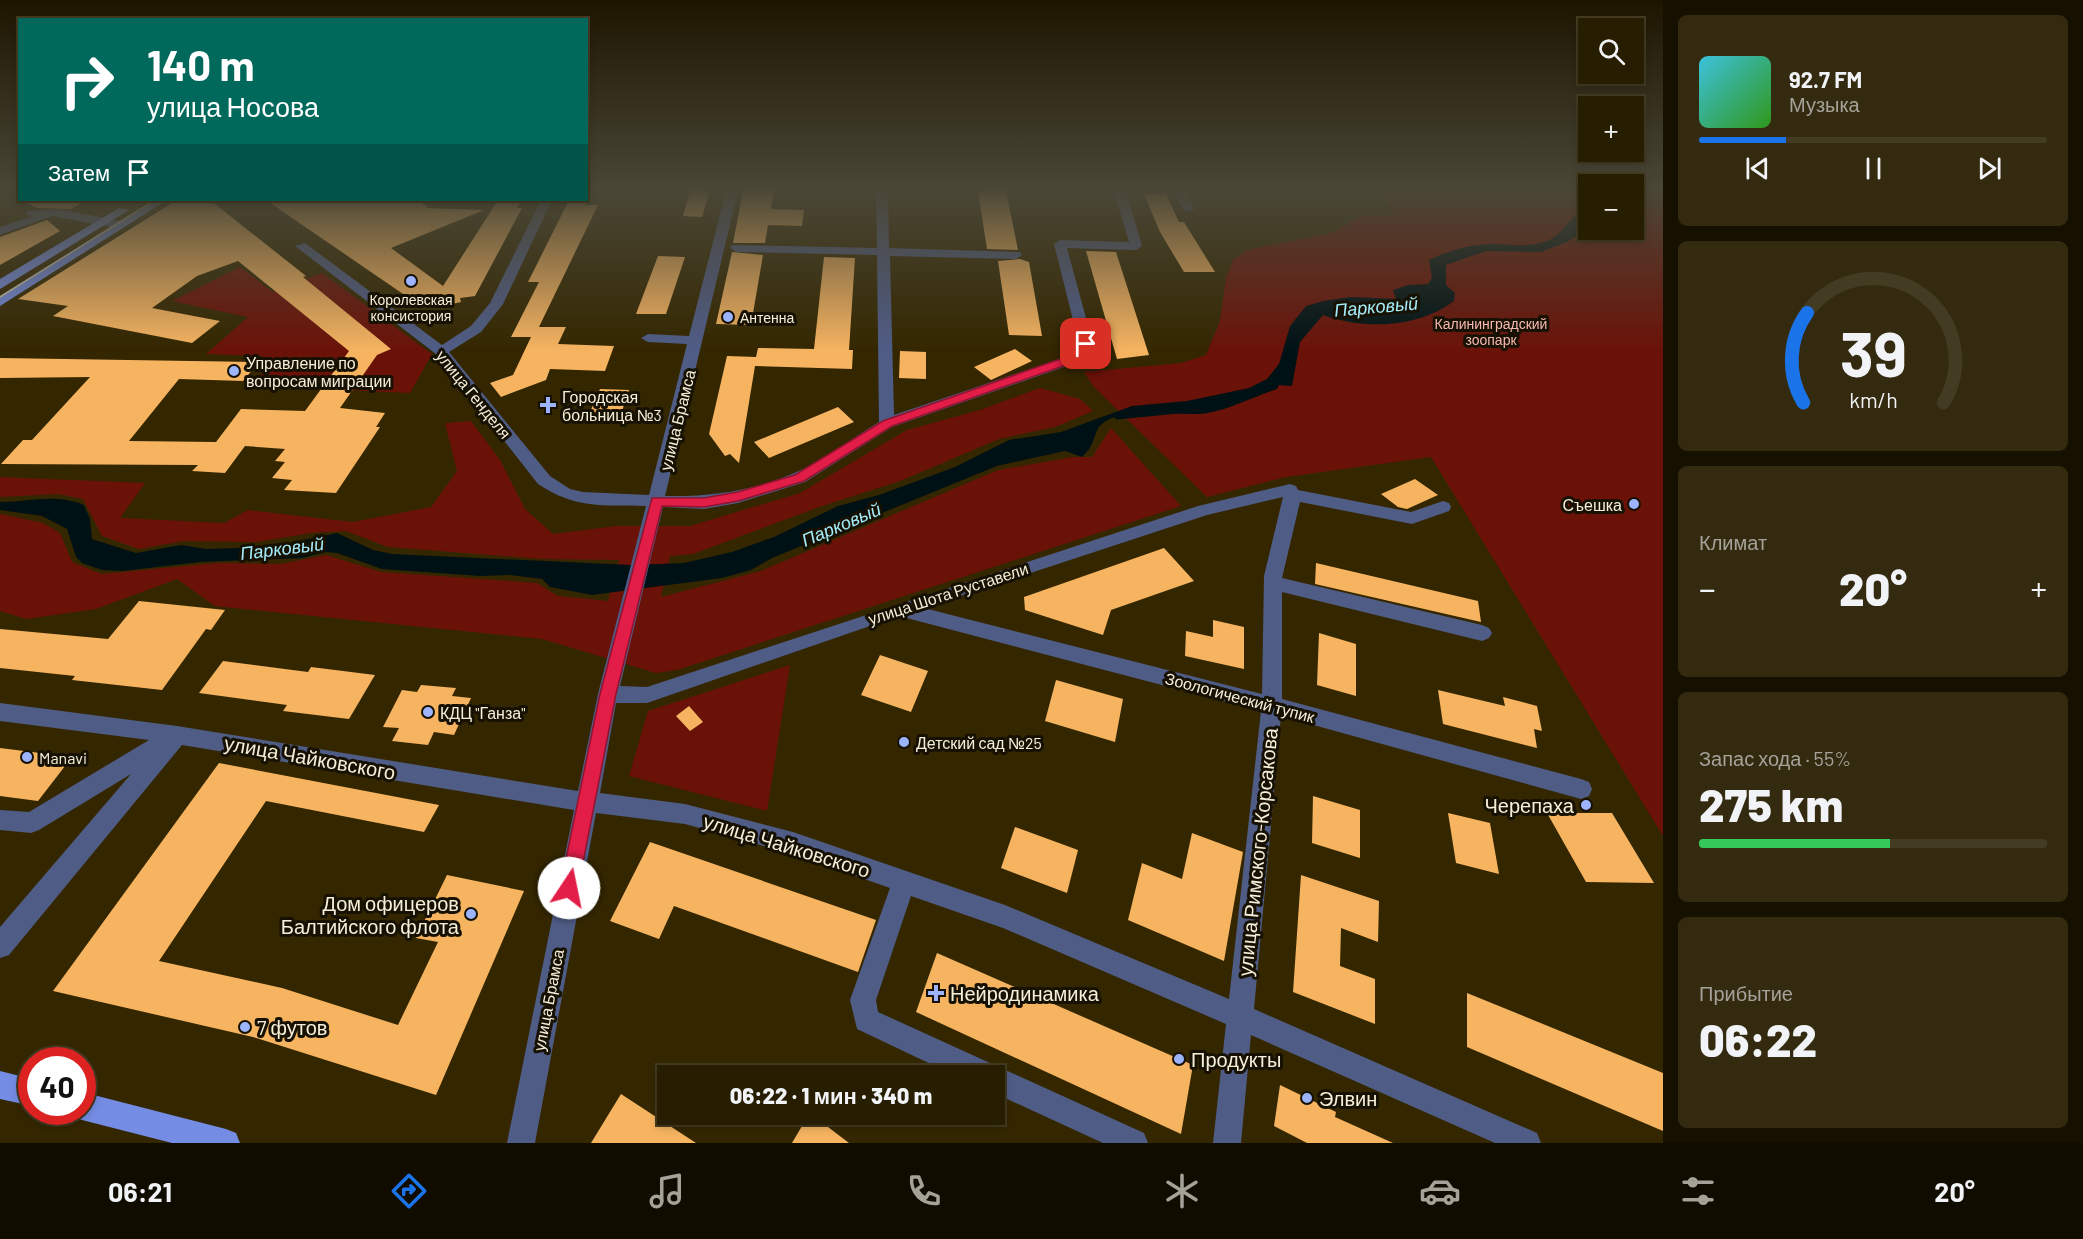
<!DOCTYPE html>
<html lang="ru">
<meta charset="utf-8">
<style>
body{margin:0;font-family:Barlow,sans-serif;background:#332a0f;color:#f1f3f6;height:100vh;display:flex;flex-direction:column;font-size:22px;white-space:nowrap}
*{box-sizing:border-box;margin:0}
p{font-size:20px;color:#a4a299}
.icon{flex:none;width:33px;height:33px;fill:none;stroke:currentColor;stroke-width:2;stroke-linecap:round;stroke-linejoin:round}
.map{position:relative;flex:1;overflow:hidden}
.details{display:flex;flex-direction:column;gap:15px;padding:15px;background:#151000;width:420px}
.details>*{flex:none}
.guide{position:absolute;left:18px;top:18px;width:570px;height:183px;border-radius:0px;box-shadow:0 3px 9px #0003,0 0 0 2px #433b22;background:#00695c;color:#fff;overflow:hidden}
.tools{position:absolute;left:1578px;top:18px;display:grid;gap:12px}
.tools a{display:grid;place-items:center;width:66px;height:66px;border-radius:0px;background:#271d00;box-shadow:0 3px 9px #0003,0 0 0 2px #433b22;font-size:30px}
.speed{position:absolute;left:18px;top:1047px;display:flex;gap:12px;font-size:30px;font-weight:700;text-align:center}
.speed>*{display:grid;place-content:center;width:78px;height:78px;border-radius:50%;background:#271d00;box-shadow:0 3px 9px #0003,0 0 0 2px #433b22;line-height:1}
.speed .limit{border:9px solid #d22;background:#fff;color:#111}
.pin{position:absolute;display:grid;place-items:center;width:51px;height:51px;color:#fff;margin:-26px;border-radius:12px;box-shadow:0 3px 9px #0006}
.me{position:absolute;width:66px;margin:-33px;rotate:11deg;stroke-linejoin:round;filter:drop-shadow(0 0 4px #0008)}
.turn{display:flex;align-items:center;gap:21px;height:126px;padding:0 30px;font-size:27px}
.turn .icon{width:78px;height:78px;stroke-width:2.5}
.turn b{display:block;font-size:42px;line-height:51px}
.then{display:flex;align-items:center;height:57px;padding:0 30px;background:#0003;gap:12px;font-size:22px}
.big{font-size:45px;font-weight:800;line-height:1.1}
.details .card{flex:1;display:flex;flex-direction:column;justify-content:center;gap:9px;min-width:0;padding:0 21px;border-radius:9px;background:#332a0f}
.details .dial{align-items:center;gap:0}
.dial svg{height:156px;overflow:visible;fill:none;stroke:#433b22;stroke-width:7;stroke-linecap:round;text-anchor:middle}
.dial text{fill:#f1f3f6;stroke:none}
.song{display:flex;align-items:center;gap:18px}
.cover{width:72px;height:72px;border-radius:9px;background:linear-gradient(135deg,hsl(190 70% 55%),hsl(110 70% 35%))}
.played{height:6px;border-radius:3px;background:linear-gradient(90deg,#1a73e8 25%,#433b22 25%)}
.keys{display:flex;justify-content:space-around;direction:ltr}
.heat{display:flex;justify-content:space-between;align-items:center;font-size:33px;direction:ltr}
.charge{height:9px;border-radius:4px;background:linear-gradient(90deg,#34c759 55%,#433b22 0)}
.trip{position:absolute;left:657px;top:1065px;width:348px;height:60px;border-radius:0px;background:#271d00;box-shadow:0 3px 9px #0003,0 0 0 2px #433b22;font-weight:800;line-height:60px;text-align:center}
.dock{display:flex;height:96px;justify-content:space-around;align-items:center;background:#100c00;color:#a4a299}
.dock .icon{width:42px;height:42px}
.dock .current{color:#1a73e8}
.dock b{font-size:27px;color:#f1f3f6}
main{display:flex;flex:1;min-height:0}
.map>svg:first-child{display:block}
.green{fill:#6b1208}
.water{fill:#001115}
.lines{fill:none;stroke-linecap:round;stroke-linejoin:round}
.stream{stroke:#001115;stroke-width:5}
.building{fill:#f6b461}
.minor{fill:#4f5c86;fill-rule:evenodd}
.major{fill:#748ce4;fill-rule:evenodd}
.tram{stroke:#cec6ad;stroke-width:1.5}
.route{fill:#e11d48;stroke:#92132f;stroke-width:1.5}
.poi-dot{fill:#9db4fd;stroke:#161103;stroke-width:2}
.labels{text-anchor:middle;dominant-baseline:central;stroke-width:6;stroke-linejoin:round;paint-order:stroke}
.far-poi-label{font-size:14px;fill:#f5eed9;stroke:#161103}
.far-park-label{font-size:14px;fill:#f7b8ad;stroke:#161103}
.poi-label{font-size:16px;fill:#f5eed9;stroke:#161103;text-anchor:start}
.street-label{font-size:16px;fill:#f5eed9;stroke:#161103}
.water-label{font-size:18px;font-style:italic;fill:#a4edfb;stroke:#161103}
.near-street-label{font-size:20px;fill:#f5eed9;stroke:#161103}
.near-poi-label{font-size:20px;fill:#f5eed9;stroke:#161103;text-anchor:start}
</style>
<main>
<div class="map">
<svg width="1663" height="1143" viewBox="0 0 1663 1143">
<rect width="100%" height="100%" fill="#342700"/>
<path class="green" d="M1380 191H1588V230H1634V191H1663V836L1431 457 1286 477 1207 497 1094 387 1084 372 1181 363 1206 355 1220 321 1226 278 1233 260 1248 250 1331 233 1361 216 1395 215Z
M240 267 273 292 322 273 432 354 410 393 261 386 262 356 206 354 248 317 172 301Z
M1040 388 1080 399 1093 411 1055 427 999 439 900 481 819 507 693 554 670 556 661 597 761 571 998 470 1073 457H1092L1111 428 1181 506 677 670 656 673 542 639 215 606 177 579 96 609 26 619 0 611V514L43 523 60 533 72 562 101 574 217 563 281 564 326 555 381 572 537 583 558 596 608 601 619 560 543 559 388 547 346 531 311 533 257 542 184 541 139 549 102 536 83 499 58 494 0 497V477L145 483 120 518 224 523 248 510 353 522 431 507 457 471 445 423 471 421 500 460 525 509 553 534 616 526H690L800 493 907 430 980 410Z
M790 665 767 811 629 776 648 711Z"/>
<path class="water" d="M1588 206V229L1567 242 1541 252 1486 251 1446 265V285L1455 293 1454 301C1418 328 1365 330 1323 315L1300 342 1292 386 1279 385 1277 389C1252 397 1233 408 1208 413 1178 418 1131 403 1103 423 1093 430 1097 444 1082 457L1065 451 997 466 772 558 751 570 722 578 592 595 550 587 542 579 510 575 480 576 382 569 337 553 326 552 302 558 200 562 123 571 102 570 82 563 76 557 67 529 42 516 0 510V502C29 502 56 493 84 505L90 519 92 539 136 553 181 545 206 549 270 547 337 533 373 550 392 554 631 565 684 563 732 552 774 537 838 506 879 495 955 467 1009 440 1061 432 1132 406 1187 401 1249 388 1267 379 1279 364 1290 326 1306 306 1323 301 1351 297 1396 299 1393 290 1408 285 1428 284 1432 278 1429 260C1447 251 1471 244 1492 244 1511 244 1528 248 1547 241 1566 233 1570 214 1588 206Z"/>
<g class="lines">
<path class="stream" d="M1117 417 1178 411"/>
</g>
<path class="building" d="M690 191H710L702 217 683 216Z
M743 191H774L771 209 804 210 802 226 768 225 765 243H733Z
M978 191H1006L1018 250 987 249Z
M1144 194H1166L1179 222H1184L1215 272H1184L1160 232Z
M20 200H87L71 209 37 208Z
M177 200 215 204 306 276 303 277 391 349 377 355 340 408 385 413 376 427H380L336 493 284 490 292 480 272 478 285 462 275 461 285 449 245 446 225 473 192 471 198 465 1 464 23 440H32L90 377 0 378V358L259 362 243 381 179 379 129 441 216 442 241 409 305 411 349 351 238 261 197 276 152 308 220 321 192 343 53 316 68 306 18 299Z
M266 200H427L422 205H428L426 208 484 210 391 248 443 286 498 200H522L517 208H522L475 296 460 298 461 302 434 308V304L422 307Z
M569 200H588L585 205H598L539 327H566L558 344 614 346 605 371 550 369 546 380 501 397 490 383 513 375 531 337H511L539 282H528Z
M47 220 60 231 0 265V237Z
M1086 251 1116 252 1149 355 1117 359Z
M732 252 763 255 751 325 716 324Z
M658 256 685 257 666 314H636Z
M824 257 855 258 849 350H853L852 369 755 366 739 463 730 454 725 456 709 434 727 356 756 357 758 348 814 349Z
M1020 259 1029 262 1042 336 1009 335 998 261Z
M1015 349 1032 361 991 380 974 367Z
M900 351 926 352V379L899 378Z
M600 389 629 390 621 414 590 412Z
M838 407 854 422 769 458 754 442Z
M1415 479 1438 495 1407 509 1398 507 1381 494Z
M1164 548 1194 581 1111 610 1103 635 1025 610 1024 597Z
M1316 563 1478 601 1481 622 1315 584Z
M139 601 225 610 211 630 206 629 162 690 72 680 75 676 0 668V629L108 639Z
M1213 620 1244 627V669L1185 656 1186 631 1213 637Z
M1319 633 1356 644V696L1317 685Z
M880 655 928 671 911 712 861 695Z
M223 661 308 672 311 667 375 675 349 719 283 711 287 705 199 693Z
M1056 680 1123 699 1115 742 1045 721Z
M421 685 456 688 452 696 471 698 454 735 434 732 428 745 392 741 399 728 383 727 402 690 417 692Z
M1438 690 1505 706 1503 697 1537 706 1542 731 1534 729 1537 748 1443 724Z
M689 706 703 722 690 731 676 716Z
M0 748 72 757 38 801 0 796Z
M219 763 439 805 424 832 266 801 159 961 282 988 398 1025 438 942 416 938 447 875 524 891 436 1095 253 1037 53 991Z
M1313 796 1360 810V858L1312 843Z
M1448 813 1490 823 1499 874 1456 863Z
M1547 813H1612L1654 883 1586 882Z
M1015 827 1078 850 1067 893 1001 868Z
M1192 833 1243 852 1224 961 1128 920 1142 863 1182 879Z
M650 842 876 920 858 972 674 906 659 939 610 921Z
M1301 875 1379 901 1378 942 1341 928 1340 966 1375 979V1024L1293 992Z
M937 953 1193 1065 1181 1134 916 1012Z
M1467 993 1663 1073V1131L1467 1047Z
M1280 1085 1336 1112 1335 1117 1393 1143H1307L1274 1126Z
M621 1094 696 1143H591Z
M809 1114H811L849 1143H792Z"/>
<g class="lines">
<path class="minor" d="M726 191H738L665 496C709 497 751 491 792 474 822 462 851 439 879 422L877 255 736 252 730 248 732 245 877 248 876 191H888L889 248 1020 252 1022 255 1016 259 890 256 894 415 1071 355 1079 344 1054 244 1060 240 1129 242 1114 191H1126L1142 246 1136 250 1067 248 1093 344 1081 361 892 427 805 482 738 503 704 509 663 507 620 686 647 687 1198 506 1290 484 1296 486 1298 490 1411 512 1443 501 1449 503 1451 507 1449 511 1412 524 1300 502 1282 578 1482 625 1489 628 1492 633 1489 638 1482 641 1282 592V699L1581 779 1589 782 1592 789 1589 796 1581 799 1281 716 1254 1009 1537 1133 1541 1143H1495L1251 1035 1241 1143H1213L1226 1024 1003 928 911 896 876 1000 878 1012 1144 1133 1148 1143H1103L994 1093V1076H956L857 1029 850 1000 890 888 793 854 685 824 596 813 535 1143H507L574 810 182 745 9 955 0 958V927L131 774 39 830 31 833 0 830V810L29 812 149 740 0 721V703L177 726 578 791 598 694 646 506C603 505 575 509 538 484L436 354 295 246 305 243 442 345 471 326 490 303 541 200H552L503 304 481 332 449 352 550 476 570 489 583 492 649 495 687 344 648 342 641 338 648 334 689 336ZM1283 497 1264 576 1262 694 924 608 1207 515ZM899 616 1261 711 1229 999 1005 905 793 832 685 804 600 793 616 703H647Z
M1173 191H1185L1194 209 1192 211H1184Z
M58 209 121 221 127 225 121 229 52 216 0 235V227L33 216 27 215V211Z"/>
<path class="major" d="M154 200H167L0 306V296Z
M119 208 129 210 0 289V279Z
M0 1071 32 1079V1106L0 1099Z
M82 1092 226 1129 236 1133 240 1143H172L82 1120 72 1116 71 1112H82Z"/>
<path class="tram" d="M0 297 155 200"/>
</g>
<linearGradient id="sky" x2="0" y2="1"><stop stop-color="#1d1500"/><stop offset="0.54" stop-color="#4a4737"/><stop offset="1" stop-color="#4a4737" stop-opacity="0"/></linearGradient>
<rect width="1663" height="351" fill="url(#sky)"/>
<path class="route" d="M1086 341 1091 344 1080 360 892 426 804 481 738 501 704 507 662 506 616 694 578 888 575 894 569 897 563 894 560 888 600 694 652 498H704L738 492 795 475 883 421 1072 355Z"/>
<g class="poi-dot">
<circle cx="411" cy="281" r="6"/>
<circle cx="728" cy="317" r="6"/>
<circle cx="234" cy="371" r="6"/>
<path d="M545 396h6v6h6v6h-6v6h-6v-6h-6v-6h6z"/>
<circle cx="1634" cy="504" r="6"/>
<circle cx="428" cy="712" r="6"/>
<circle cx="904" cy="742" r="6"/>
<circle cx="27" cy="757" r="6"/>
<circle cx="1586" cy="805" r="6"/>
<circle cx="471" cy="914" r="6"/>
<path d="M933 984h6v6h6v6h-6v6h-6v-6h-6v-6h6z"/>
<circle cx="245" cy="1027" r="6"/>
<circle cx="1179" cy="1059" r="6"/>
<circle cx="1307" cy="1098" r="6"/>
</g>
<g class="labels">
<g class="far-poi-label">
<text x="411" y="299">Королевская<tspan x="411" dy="16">консистория</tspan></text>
<text x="740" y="317" text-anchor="start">Антенна</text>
</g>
<g class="far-park-label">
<text x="1491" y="323">Калининградский<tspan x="1491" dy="16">зоопарк</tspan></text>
</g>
<g class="poi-label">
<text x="246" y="362">Управление по<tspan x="246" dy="18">вопросам миграции</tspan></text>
<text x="562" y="396">Городская<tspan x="562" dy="18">больница №3</tspan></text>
<text x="1622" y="504" text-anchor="end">Съешка</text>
<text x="440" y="712">КДЦ "Ганза"</text>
<text x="916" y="742">Детский сад №25</text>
<text x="39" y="757">Manavi</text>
</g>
<g class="street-label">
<text transform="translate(474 394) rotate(51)">улица Генделя</text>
<text transform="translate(677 420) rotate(-76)">улица Брамса</text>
<text transform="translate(948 593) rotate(-18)">улица Шота Руставели</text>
<text transform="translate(1240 697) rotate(15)">Зоологический тупик</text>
<text transform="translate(548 1000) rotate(-79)">улица Брамса</text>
</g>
<g class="water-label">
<text transform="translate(1376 306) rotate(-5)">Парковый</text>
<text transform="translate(841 524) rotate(-23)">Парковый</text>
<text transform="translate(282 548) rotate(-7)">Парковый</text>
</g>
<g class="near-street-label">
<text transform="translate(310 757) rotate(10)">улица Чайковского</text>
<text transform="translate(787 845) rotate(17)">улица Чайковского</text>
<text transform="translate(1257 852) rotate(-84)">улица Римского-Корсакова</text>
</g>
<g class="near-poi-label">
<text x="1574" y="805" text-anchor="end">Черепаха</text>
<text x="459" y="903" text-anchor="end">Дом офицеров<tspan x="459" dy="23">Балтийского флота</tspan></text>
<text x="950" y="993">Нейродинамика</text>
<text x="257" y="1027">7 футов</text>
<text x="1191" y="1059">Продукты</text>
<text x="1319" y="1098">Элвин</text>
</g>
</g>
</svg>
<div class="tools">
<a><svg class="icon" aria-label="search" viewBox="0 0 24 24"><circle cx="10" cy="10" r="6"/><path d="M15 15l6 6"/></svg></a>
<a>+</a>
<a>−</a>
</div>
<div class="speed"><div class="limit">40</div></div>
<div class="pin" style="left:1086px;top:344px;background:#d93025"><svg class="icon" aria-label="arrive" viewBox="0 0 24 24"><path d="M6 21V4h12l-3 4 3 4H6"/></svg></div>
<svg class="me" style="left:569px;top:888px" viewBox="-20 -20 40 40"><circle r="19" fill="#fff"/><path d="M0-13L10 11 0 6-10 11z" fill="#e11d48"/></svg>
<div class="trip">06:22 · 1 мин · 340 m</div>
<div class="guide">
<div class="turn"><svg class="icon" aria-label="right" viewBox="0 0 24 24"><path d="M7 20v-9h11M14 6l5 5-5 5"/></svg><div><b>140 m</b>улица Носова</div></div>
<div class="then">Затем<svg class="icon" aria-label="arrive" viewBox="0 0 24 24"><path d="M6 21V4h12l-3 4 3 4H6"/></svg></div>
</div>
</div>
<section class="details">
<div class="card">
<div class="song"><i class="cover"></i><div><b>92.7 FM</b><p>Музыка</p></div></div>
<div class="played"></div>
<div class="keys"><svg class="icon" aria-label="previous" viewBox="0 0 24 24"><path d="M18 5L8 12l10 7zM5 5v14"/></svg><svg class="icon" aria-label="pause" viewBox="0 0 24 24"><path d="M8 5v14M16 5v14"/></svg><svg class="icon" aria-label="next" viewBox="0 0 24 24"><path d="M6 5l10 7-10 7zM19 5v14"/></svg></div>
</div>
<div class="card dial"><svg viewBox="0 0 100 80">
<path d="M14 69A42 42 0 1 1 86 69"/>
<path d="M14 69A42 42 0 0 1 16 23" stroke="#1a73e8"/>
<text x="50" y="56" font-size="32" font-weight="700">39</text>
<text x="50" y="72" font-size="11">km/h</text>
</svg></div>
<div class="card"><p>Климат</p>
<div class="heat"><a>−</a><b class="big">20°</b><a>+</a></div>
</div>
<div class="card"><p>Запас хода · 55%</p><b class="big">275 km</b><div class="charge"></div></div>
<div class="card"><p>Прибытие</p><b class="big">06:22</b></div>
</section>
</main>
<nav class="dock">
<b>06:21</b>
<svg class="icon current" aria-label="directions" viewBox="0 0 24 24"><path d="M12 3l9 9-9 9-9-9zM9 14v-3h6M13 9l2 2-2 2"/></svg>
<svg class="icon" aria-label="music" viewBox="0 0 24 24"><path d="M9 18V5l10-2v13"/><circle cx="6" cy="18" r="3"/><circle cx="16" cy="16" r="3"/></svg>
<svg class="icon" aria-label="phone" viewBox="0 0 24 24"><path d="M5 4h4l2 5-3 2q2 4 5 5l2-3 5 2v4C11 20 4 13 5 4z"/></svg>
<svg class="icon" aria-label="climate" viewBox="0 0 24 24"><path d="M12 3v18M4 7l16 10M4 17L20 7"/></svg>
<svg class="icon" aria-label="car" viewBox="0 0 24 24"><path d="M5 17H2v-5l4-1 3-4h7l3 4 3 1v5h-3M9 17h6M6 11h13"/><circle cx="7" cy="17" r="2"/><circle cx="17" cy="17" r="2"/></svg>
<svg class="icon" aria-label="filters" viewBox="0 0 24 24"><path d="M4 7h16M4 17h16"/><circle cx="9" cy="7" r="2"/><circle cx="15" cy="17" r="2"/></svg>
<b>20°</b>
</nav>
